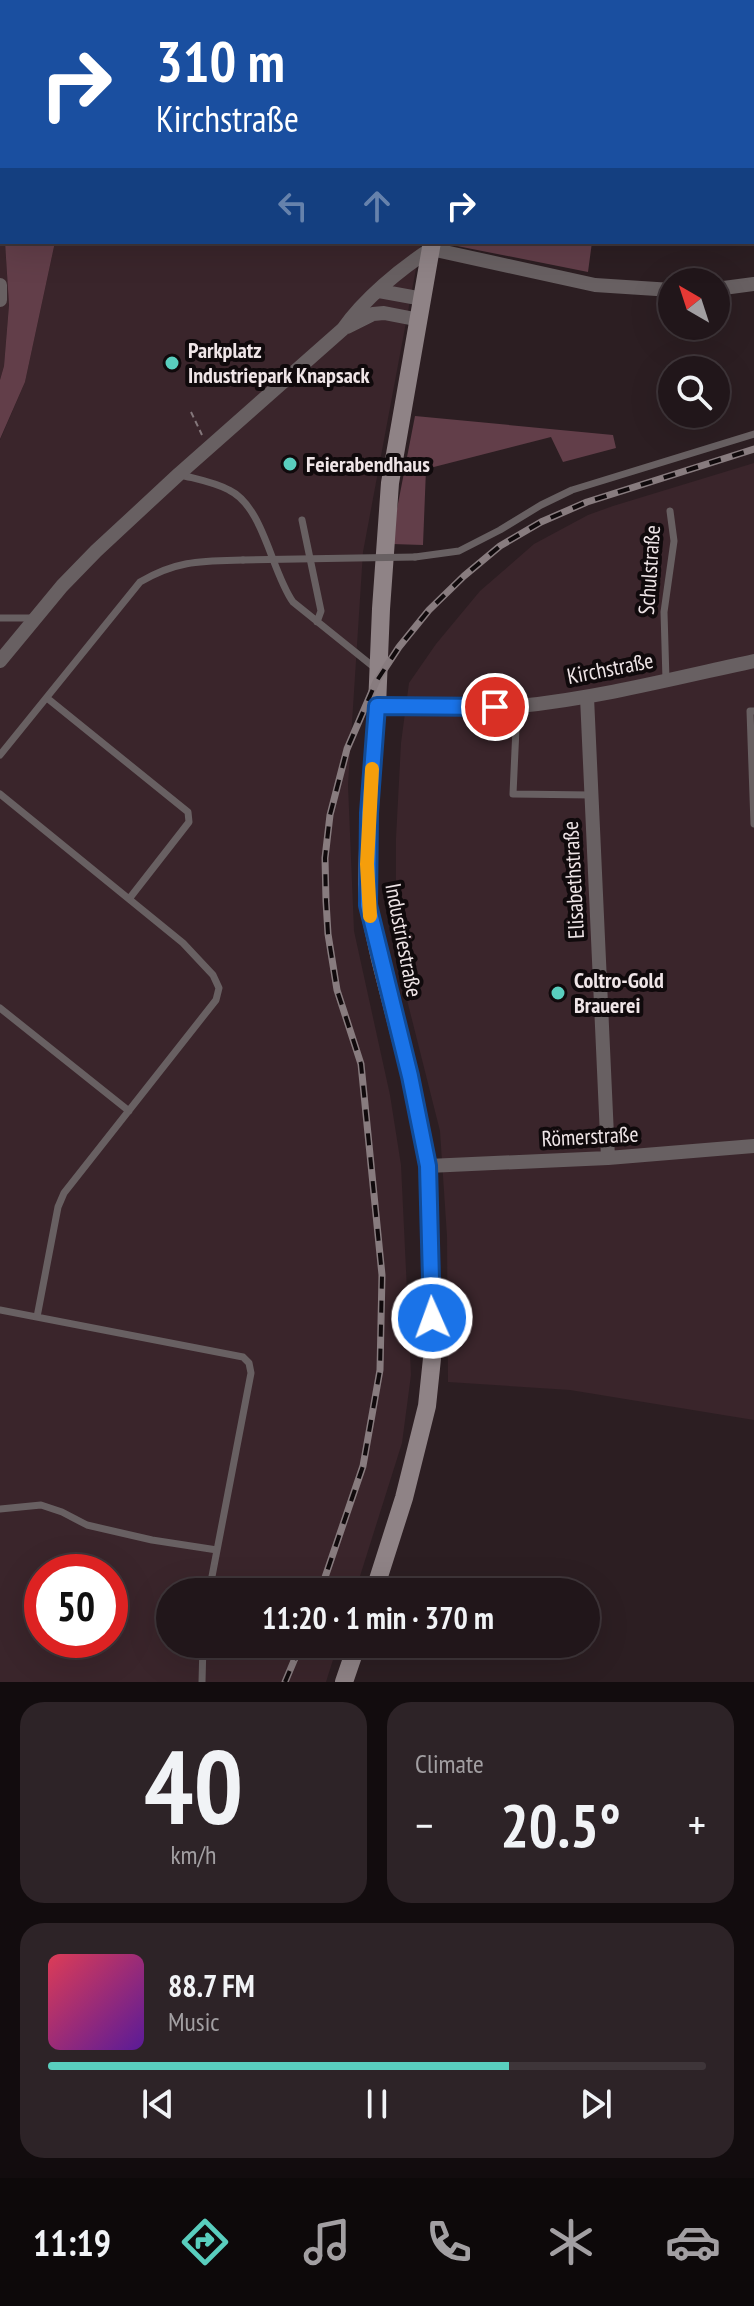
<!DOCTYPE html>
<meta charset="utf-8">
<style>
body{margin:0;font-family:"PT Sans Narrow",sans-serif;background:#2d2327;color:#f1f3f6;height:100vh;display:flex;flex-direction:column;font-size:30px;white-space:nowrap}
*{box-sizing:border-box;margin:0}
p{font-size:26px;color:#a29fa2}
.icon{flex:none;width:44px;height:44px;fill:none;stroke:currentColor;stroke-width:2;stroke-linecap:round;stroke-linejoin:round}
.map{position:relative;height:1682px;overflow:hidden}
.details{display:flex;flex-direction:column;gap:20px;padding:20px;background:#120c0e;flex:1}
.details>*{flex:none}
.top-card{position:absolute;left:0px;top:0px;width:754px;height:244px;box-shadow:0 8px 32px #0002,0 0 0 2px #3e3539;background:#1a4fa0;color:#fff;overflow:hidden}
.needle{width:52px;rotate:321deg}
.tools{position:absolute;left:658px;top:268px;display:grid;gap:16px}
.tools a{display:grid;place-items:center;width:72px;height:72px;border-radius:50%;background:#21161a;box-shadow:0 8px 32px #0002,0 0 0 2px #3e3539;font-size:40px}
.speed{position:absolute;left:24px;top:1554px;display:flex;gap:16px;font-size:40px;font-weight:700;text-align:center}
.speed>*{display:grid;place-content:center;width:104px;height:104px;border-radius:50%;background:#21161a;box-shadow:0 8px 32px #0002,0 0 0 2px #3e3539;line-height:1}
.speed .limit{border:12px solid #d22;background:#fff;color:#111}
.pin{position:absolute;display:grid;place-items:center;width:68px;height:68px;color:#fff;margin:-34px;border:4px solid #fff;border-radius:50%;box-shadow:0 2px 8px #0007}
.me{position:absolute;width:88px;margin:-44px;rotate:358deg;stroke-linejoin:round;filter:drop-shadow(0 0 6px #0008)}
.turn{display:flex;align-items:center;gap:28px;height:168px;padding:0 24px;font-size:36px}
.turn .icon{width:104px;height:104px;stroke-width:2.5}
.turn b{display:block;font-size:56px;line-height:68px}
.lanes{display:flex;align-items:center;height:76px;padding:0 24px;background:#0003;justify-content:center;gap:40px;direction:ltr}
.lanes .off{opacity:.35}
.big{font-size:60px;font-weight:800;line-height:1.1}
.details .card{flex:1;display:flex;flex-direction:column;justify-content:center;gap:12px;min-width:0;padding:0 28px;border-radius:24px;background:#2d2327}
.details .dial{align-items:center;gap:0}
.dial b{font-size:104px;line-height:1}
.song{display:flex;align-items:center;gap:24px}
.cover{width:96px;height:96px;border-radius:12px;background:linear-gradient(135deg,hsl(350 70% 55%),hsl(270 70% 35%))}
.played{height:8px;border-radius:4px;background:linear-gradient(90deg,#59cebe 70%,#3e3539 70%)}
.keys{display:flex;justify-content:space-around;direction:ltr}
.heat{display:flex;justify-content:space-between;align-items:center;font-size:44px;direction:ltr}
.details .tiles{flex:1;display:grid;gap:20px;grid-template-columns:1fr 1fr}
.card:last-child{grid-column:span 2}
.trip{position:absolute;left:156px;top:1578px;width:444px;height:80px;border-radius:40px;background:#21161a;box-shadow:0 8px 32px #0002,0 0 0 2px #3e3539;font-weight:800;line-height:80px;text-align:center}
.tabs{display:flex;height:128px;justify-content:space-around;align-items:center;background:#0d090a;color:#a29fa2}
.tabs .icon{width:56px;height:56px}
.tabs .on{color:#59cebe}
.tabs b{font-size:36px;color:#f1f3f6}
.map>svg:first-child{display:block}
.built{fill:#3a252b;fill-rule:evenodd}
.green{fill:#623e49}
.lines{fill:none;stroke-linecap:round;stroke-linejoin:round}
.stream{stroke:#62454f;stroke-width:4}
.path{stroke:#84777b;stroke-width:2;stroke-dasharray:6 4;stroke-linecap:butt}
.service{stroke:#686062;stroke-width:7}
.minor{stroke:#686062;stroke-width:14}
.secondary{stroke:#8f8386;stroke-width:18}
.rail-casing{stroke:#887c7f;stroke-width:7}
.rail{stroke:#100a0c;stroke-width:4;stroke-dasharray:12;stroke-linecap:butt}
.service-bridge{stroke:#686062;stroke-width:7}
.route-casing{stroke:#114b97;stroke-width:20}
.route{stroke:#1a73e8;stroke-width:14}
.slow{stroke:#f59e0b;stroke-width:14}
.poi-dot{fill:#59cebe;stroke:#100a0c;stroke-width:3}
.labels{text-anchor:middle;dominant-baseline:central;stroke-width:8;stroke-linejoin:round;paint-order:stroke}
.poi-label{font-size:22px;font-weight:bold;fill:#efe5e7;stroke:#100a0c;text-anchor:start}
.street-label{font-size:22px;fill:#efe5e7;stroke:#100a0c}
</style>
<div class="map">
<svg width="754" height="1682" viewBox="0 0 754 1682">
<rect width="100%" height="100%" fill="#2c1e22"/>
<path class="built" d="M0 170 2 242H5L9 305 4 366 0 380Z
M55 242H421L363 552 348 785 354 931 390 1095 401 1165 411 1375 402 1443 355 1592H170V1644H338L326 1682H0V440L25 382ZM42 1572H110V1640H42Z
M754 463V1420L570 1390 448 1382 447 1236 440 1131 402 980 396 932V838L401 743 409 683 436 644 480 591 534 544 588 515 613 506Z"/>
<path class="green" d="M0 0H127V2H2V199L0 169Z
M5 242H55L25 382 0 439V380L4 366 9 305Z
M454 242H592L588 272 457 246Z
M415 416 613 435 616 448 563 462 551 437 426 469 423 545 392 544 396 514Z"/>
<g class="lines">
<path class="stream" d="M52 2V0"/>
<path class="path" d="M62 2 63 0
M0 238 2 239
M191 412 202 435"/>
<path class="service" d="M138 2V0
M181 475C196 479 214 482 229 490 264 507 271 571 293 602L375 668
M302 520 321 611 317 622
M415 557 459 551 500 530 541 505 572 490 754 434
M0 618H33
M666 680 664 612 674 541 670 511
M47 698 188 812 189 822 129 899
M517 706 513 794 591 795
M754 711H750L754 824
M0 755 140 582C177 560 202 561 243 560
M0 794 183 943 213 975 219 988 216 1000 64 1193 58 1207 37 1317
M0 1008 129 1111
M0 1310 243 1357 249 1363 251 1373 209 1592
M0 1509 41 1505 62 1512 87 1525 152 1540 217 1550
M202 1682 203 1644"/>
<path class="minor" d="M525 0 537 2
M752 5H754
M0 285V300
M716 289 754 284
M379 291 423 299
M347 327 373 314 384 313 420 320
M0 661 62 586 96 551 179 474 343 329C364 299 400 269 431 249L595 285 672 290
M587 697 608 1158
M377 706C424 707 472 711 519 706 598 698 676 678 754 661
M428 1166 608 1158 754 1146"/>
<path class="secondary" d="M474 2V0
M374 1592 404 1498 427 1406 433 1349 428 1166 410 1076 380 959 368 905 367 884 369 813 377 706 381 609 390 483 432 242
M344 1682 357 1644"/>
<g class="rail-casing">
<path id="rail" d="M320 1592 363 1466 380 1370 382 1275 361 1064 337 990 328 934 326 901 325 858 330 815 347 749 376 682 399 647 429 610 464 576 500 546 541 522 587 502 754 449
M285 1682 301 1644"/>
</g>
<use href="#rail" class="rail"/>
<path class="service-bridge" d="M243 560 415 557"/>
</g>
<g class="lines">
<g class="route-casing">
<path id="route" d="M432 1318 428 1166 410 1076 368 905 369 813 377 706 495 707"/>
</g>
<use href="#route" class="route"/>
<path class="slow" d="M370 916 367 864 372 769"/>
</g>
<g class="poi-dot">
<circle cx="172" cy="363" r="8"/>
<circle cx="290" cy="464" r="8"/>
<circle cx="558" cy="993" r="8"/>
</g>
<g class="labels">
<g class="poi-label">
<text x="188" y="350">Parkplatz<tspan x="188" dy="25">Industriepark Knapsack</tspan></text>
<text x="306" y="464">Feierabendhaus</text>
<text x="574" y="980">Coltro-Gold<tspan x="574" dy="25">Brauerei</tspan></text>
</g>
<g class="street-label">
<text transform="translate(649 570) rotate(-86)">Schulstraße</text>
<text transform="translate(610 668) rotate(-11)">Kirchstraße</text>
<text transform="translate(573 880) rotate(-93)">Elisabethstraße</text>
<text transform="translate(404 940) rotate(79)">Industriestraße</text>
<text transform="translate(590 1136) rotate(-3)">Römerstraße</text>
</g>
</g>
</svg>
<div class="tools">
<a><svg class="needle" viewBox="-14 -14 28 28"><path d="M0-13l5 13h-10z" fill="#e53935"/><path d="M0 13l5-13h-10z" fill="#a29fa2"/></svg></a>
<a><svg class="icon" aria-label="search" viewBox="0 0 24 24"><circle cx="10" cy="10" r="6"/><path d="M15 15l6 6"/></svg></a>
</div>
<div class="speed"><div class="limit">50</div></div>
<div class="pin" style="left:495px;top:707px;background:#d93025"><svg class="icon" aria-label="arrive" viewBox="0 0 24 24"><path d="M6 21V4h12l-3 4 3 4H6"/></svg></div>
<svg class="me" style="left:432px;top:1318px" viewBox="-20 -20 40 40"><circle r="17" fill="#1a73e8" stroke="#fff" stroke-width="3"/><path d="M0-11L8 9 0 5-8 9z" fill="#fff"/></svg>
<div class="trip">11:20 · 1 min · 370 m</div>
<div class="top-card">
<div class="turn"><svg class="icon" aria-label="right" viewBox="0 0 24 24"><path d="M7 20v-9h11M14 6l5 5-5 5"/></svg><div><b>310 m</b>Kirchstraße</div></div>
<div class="lanes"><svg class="icon off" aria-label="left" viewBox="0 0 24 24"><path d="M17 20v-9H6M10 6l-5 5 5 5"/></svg><svg class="icon off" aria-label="ahead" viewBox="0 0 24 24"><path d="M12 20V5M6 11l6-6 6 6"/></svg><svg class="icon" aria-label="right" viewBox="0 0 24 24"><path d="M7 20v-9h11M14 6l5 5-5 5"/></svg></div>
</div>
</div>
<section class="details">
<div class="tiles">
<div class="card dial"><b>40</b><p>km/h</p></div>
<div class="card"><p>Climate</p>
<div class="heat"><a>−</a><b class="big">20.5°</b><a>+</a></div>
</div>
<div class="card">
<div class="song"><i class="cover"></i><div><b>88.7 FM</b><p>Music</p></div></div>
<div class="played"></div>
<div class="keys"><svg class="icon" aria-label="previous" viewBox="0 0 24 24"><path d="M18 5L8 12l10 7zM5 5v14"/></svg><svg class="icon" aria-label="pause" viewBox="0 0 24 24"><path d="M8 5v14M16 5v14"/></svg><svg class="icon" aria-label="next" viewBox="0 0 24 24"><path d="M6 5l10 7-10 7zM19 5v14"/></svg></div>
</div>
</div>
</section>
<nav class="tabs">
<b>11:19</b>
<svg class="icon on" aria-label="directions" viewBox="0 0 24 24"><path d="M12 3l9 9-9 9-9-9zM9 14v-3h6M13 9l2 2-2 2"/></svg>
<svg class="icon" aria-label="music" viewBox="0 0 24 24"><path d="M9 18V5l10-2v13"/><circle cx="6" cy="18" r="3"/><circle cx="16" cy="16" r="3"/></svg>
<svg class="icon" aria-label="phone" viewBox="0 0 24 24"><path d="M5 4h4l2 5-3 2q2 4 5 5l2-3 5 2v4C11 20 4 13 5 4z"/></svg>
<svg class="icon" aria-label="climate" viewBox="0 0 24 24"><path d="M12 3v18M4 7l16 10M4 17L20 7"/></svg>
<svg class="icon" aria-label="car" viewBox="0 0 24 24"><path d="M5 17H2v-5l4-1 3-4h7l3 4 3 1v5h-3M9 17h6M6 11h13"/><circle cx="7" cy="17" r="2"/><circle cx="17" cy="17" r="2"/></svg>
</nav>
